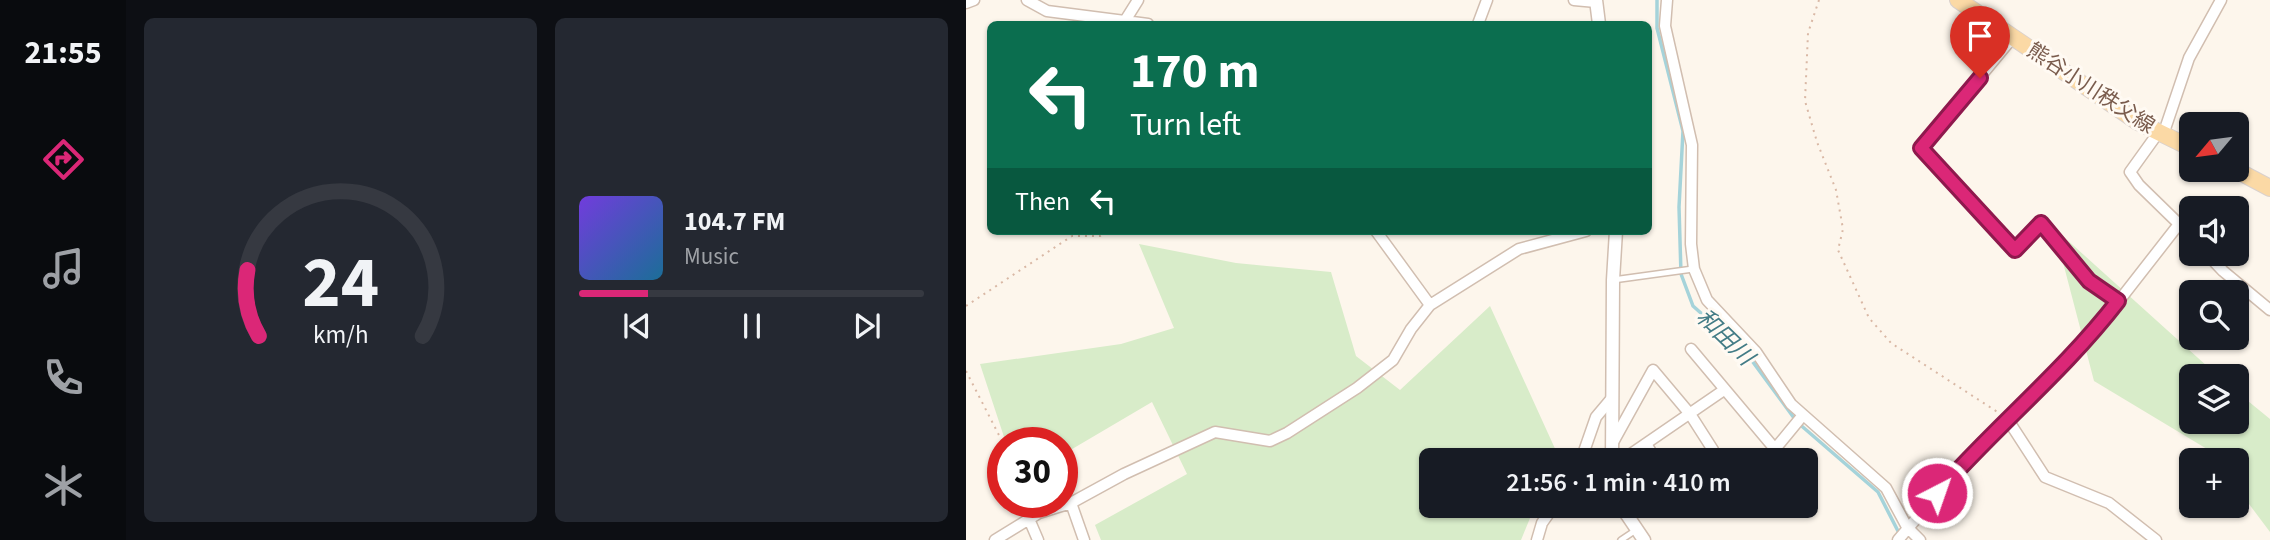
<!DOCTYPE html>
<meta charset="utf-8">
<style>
body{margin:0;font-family:"Source Sans 3","Noto Sans JP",sans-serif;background:#242831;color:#f1f3f6;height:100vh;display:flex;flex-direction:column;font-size:26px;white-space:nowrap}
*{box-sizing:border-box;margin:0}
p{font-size:23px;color:#9ea1a6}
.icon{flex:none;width:38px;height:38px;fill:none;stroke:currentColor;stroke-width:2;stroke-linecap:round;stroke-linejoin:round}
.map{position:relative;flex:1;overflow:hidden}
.drawer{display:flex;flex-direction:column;gap:18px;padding:18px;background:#0d0f14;width:840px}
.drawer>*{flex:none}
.top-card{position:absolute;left:21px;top:21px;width:665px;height:214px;border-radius:10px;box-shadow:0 2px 5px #0004;background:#0b6e4f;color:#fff;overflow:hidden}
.needle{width:46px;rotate:241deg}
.buttons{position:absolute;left:1213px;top:112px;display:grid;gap:14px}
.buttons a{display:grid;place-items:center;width:70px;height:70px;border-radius:10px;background:#171b24;box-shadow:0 2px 5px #0004;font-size:35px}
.speed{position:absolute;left:21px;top:427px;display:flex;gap:14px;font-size:35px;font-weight:700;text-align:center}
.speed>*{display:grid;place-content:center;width:91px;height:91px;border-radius:50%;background:#171b24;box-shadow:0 2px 5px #0004;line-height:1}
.speed .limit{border:10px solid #d22;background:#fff;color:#111}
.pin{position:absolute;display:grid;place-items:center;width:60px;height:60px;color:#fff;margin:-72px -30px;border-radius:50% 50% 50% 0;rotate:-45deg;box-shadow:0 0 7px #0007}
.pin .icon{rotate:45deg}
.me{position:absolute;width:77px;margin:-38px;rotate:41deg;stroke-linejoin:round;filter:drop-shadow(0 0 5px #0008)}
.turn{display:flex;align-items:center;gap:24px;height:147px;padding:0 28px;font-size:32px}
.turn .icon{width:91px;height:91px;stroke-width:2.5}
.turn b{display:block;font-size:49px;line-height:60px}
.then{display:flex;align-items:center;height:66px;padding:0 28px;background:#0003;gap:14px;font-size:26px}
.drawer .card{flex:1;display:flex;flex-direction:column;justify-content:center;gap:10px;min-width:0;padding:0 24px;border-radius:10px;background:#242831}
.drawer .dial{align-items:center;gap:0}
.dial svg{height:182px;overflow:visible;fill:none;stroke:#363941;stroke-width:7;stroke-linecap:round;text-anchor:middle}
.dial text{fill:#f1f3f6;stroke:none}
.song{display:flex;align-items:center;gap:21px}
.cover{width:84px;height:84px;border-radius:10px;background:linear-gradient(135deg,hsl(260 70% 55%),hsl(200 70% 35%))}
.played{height:7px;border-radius:4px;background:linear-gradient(90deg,#db2777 20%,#363941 20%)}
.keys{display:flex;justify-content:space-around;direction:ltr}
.drawer .tiles{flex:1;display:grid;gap:18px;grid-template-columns:repeat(2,1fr)}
.trip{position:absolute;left:453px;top:448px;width:399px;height:70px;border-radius:10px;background:#171b24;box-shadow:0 2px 5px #0004;font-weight:600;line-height:70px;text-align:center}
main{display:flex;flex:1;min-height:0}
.tab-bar{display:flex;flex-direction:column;width:126px;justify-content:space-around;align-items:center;background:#090b0e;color:#9ea1a6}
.tab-bar .icon{width:49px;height:49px}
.tab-bar .current{color:#db2777}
.tab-bar b{font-size:32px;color:#f1f3f6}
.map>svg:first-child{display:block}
.green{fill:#d8ecc9}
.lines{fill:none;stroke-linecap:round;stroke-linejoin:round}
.stream{stroke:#a5d3da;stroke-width:3.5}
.service-casing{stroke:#d1beb0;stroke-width:8}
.minor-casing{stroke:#d1beb0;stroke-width:13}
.tertiary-casing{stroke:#d1beb0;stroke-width:15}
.primary-casing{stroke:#dad1cd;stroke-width:18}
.path{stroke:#d9b8a5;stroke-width:2;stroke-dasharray:2 5;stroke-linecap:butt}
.service{stroke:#fff;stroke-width:5}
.minor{stroke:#fff;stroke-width:10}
.tertiary{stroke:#fff;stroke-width:12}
.primary{stroke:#fbd9a5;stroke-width:16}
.route-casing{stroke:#8e194d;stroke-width:18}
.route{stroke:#db2777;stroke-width:12}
.labels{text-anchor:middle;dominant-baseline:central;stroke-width:6;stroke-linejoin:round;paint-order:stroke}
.street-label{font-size:21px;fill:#7a5c4d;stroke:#fffaf3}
.water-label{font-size:23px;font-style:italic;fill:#437c86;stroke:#fffaf3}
</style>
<main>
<nav class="tab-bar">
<b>21:55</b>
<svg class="icon current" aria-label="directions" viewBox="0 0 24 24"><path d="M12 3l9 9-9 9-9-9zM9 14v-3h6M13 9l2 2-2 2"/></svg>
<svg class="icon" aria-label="music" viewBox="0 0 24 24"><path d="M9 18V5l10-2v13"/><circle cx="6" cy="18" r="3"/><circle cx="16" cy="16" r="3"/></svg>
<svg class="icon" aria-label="phone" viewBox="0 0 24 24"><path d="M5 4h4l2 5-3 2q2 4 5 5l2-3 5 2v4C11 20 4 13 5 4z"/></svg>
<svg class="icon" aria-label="climate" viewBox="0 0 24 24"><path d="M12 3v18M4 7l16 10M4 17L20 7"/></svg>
</nav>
<section class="drawer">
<div class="tiles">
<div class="card dial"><svg viewBox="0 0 100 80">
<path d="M14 69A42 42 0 1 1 86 69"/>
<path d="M14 69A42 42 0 0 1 9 40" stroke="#db2777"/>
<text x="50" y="56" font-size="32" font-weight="700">24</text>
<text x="50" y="72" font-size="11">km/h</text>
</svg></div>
<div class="card">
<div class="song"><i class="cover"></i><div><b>104.7 FM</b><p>Music</p></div></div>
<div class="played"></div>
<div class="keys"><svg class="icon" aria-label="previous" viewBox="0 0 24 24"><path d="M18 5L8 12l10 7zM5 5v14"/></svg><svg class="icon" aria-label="pause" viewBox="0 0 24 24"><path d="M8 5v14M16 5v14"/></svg><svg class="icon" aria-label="next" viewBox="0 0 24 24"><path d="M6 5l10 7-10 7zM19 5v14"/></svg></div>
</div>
</div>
</section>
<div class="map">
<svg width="1304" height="540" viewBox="0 0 1304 540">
<rect width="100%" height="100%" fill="#fdf6ec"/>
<path class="green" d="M1088 228 1252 376H1225V422H1270L1271 392 1304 419V532L1271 488 1270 460H1250L1241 449 1128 381Z
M173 244 270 263 365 272 390 356 434 390 524 306 591 453 588 460H466V506H569L555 540H135L129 525 221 474 186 402 96 455V443H40L14 364 155 344 208 328Z"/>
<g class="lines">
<path class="stream" d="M691 0V28L717 131 713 207 715 274 727 306 781 354 831 422 912 492 934 535"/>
<g class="service-casing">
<path id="service" d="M647 280 727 269
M655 540 670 530"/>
</g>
<g class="minor-casing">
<path id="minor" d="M61 0 81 11 182 24
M608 0 630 2
M701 0 699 26 726 145 725 244 728 269 741 300 790 352 825 404 920 488 941 527 954 540
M0 3 8 0
M157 24 172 0
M512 24 521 0
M1047 37 955 148 1049 250 1075 223 1123 281 1152 301
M1197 135 1223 58 1255 0
M1213 224 1225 237
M410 231 464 305
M1241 254 1257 271 1304 310
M725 349 809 449 837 415
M1042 420 1079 477 1143 503 1190 540
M646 444 687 370 724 414 747 450 731 460
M680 444 690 460
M615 460 630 417 646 398
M656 460 758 390
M105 503 118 540
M63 519 72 540
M29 540 73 513 105 503 158 474 249 432 304 441 321 433 391 388 427 360 445 329 464 305 553 249 620 231
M571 540 576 523 588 506
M932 540 1015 443 1042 420 1124 338 1213 224 1173 185 1164 172 1192 133"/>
</g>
<g class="tertiary-casing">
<path id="tertiary" d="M630 0 633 24
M646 460 647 280 650 231
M655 506 678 540"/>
</g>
<g class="primary-casing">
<path id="primary" d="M992 0 1172 122 1225 148
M1270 170 1304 188"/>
</g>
<path class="path" d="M853 0 842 33 839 101 851 142 870 190 877 229 872 250 903 318 925 343 1033 413
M0 306 106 236H134L144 231
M0 371 37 443"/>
<use href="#service" class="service"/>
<use href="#minor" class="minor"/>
<use href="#tertiary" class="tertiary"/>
<use href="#primary" class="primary"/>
</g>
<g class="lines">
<g class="route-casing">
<path id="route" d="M971 493C1029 427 1098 371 1152 301L1123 281 1075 223 1049 250 955 148 1014 78"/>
</g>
<use href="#route" class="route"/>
</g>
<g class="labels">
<g class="street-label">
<text transform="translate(1125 88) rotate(33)">熊谷小川秩父線</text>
</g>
<g class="water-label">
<text transform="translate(759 337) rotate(44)">和田川</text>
</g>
</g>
</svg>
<div class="buttons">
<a><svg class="needle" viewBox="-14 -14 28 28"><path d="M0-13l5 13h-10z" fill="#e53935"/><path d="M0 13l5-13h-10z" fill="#9ea1a6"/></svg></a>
<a><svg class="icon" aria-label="sound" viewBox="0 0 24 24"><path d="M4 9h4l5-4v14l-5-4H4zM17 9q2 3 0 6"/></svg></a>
<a><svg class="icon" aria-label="search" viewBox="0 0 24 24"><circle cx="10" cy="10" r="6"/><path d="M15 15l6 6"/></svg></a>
<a><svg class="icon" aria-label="layers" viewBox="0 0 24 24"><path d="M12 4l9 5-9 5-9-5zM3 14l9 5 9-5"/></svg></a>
<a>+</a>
</div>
<div class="speed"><div class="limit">30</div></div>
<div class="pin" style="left:1014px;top:78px;background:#d93025"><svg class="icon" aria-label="arrive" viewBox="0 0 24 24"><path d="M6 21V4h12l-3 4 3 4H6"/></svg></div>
<svg class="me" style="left:971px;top:493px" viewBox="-20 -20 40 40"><circle r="17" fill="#db2777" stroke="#fff" stroke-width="3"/><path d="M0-11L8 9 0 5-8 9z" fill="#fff"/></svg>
<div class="trip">21:56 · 1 min · 410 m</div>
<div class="top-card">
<div class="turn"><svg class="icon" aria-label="left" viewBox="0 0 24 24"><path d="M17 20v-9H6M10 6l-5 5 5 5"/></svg><div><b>170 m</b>Turn left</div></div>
<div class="then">Then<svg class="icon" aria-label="left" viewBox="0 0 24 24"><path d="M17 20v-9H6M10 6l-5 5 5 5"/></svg></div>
</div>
</div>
</main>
